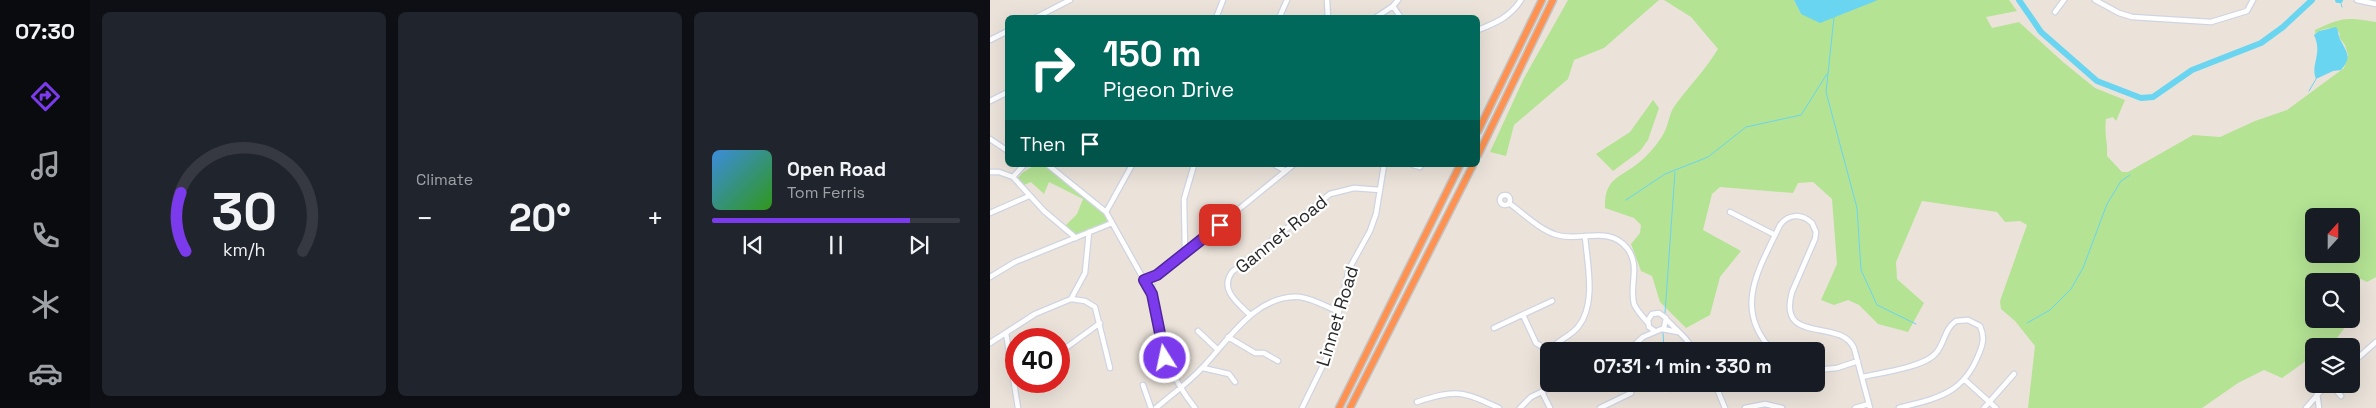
<!DOCTYPE html>
<meta charset="utf-8">
<style>
body{margin:0;font-family:"Space Grotesk",sans-serif;background:#20242c;color:#f1f3f6;height:100vh;display:flex;flex-direction:column;font-size:19px;white-space:nowrap}
*{box-sizing:border-box;margin:0}
p{font-size:16px;color:#9ea1a6}
.icon{flex:none;width:28px;height:28px;fill:none;stroke:currentColor;stroke-width:2;stroke-linecap:round;stroke-linejoin:round}
.map{position:relative;flex:1;overflow:hidden}
.details{display:flex;flex-direction:column;gap:12px;padding:12px;background:#0d0f14;width:900px}
.details>*{flex:none}
.guide{position:absolute;left:15px;top:15px;width:475px;height:152px;border-radius:8px;box-shadow:0 5px 20px #0002;background:#00695c;color:#fff;overflow:hidden}
.needle{width:32px;rotate:21deg}
.tools{position:absolute;left:1315px;top:208px;display:grid;gap:10px}
.tools a{display:grid;place-items:center;width:55px;height:55px;border-radius:8px;background:#171b24;box-shadow:0 5px 20px #0002;font-size:25px}
.speed{position:absolute;left:15px;top:328px;display:flex;gap:10px;font-size:25px;font-weight:700;text-align:center}
.speed>*{display:grid;place-content:center;width:65px;height:65px;border-radius:50%;background:#171b24;box-shadow:0 5px 20px #0002;line-height:1}
.speed .limit{border:8px solid #d22;background:#fff;color:#111}
.pin{position:absolute;display:grid;place-items:center;width:42px;height:42px;color:#fff;margin:-21px;border-radius:10px;box-shadow:0 2px 8px #0006}
.me{position:absolute;width:55px;margin:-28px;rotate:350deg;stroke-linejoin:round;filter:drop-shadow(0 0 4px #0008)}
.turn{display:flex;align-items:center;gap:18px;height:105px;padding:0 15px;font-size:22px}
.turn .icon{width:65px;height:65px;stroke-width:2.5}
.turn b{display:block;font-size:35px;line-height:42px}
.then{display:flex;align-items:center;height:48px;padding:0 15px;background:#0003;gap:10px;font-size:19px}
.big{font-size:38px;font-weight:600;line-height:1.1}
.details .tile{flex:1;display:flex;flex-direction:column;justify-content:center;gap:8px;min-width:0;padding:0 18px;border-radius:8px;background:#20242c}
.details .dial{align-items:center;gap:0}
.dial svg{height:130px;overflow:visible;fill:none;stroke:#363941;stroke-width:7;stroke-linecap:round;text-anchor:middle}
.dial text{fill:#f1f3f6;stroke:none}
.song{display:flex;align-items:center;gap:15px}
.cover{width:60px;height:60px;border-radius:8px;background:linear-gradient(135deg,hsl(210 70% 55%),hsl(110 70% 35%))}
.played{height:5px;border-radius:2px;background:linear-gradient(90deg,#7c3aed 80%,#363941 80%)}
.keys{display:flex;justify-content:space-around;direction:ltr}
.heat{display:flex;justify-content:space-between;align-items:center;font-size:28px;direction:ltr}
.details .tiles{flex:1;display:grid;gap:12px;grid-template-columns:repeat(3,1fr)}
.trip{position:absolute;left:550px;top:342px;width:285px;height:50px;border-radius:8px;background:#171b24;box-shadow:0 5px 20px #0002;font-weight:600;line-height:50px;text-align:center}
main{display:flex;flex:1;min-height:0}
.tabs{display:flex;flex-direction:column;width:90px;justify-content:space-around;align-items:center;background:#090b0e;color:#9ea1a6}
.tabs .icon{width:35px;height:35px}
.tabs .active{color:#7c3aed}
.tabs b{font-size:22px;color:#f1f3f6}
.map>svg:first-child{display:block}
.green{fill:#b4e394;fill-rule:evenodd}
.water{fill:#6ad5f0}
.lines{fill:none;stroke-linecap:round;stroke-linejoin:round}
.stream{stroke:#6ad5f0;stroke-width:1}
.river{stroke:#6ad5f0;stroke-width:6}
.minor-casing{stroke:#cfd4e2;stroke-width:7}
.highway-casing{stroke:#c3c3c3;stroke-width:9}
.minor{stroke:#fff;stroke-width:4.5}
.highway{stroke:#ff9251;stroke-width:6}
.route-casing{stroke:#51269a;stroke-width:12}
.route{stroke:#7c3aed;stroke-width:9}
.labels{text-anchor:middle;dominant-baseline:central;stroke-width:4.5;stroke-linejoin:round;paint-order:stroke}
.street-label{font-size:18px;fill:#282828;stroke:#fff}
</style>
<main>
<nav class="tabs">
<b>07:30</b>
<svg class="icon active" aria-label="directions" viewBox="0 0 24 24"><path d="M12 3l9 9-9 9-9-9zM9 14v-3h6M13 9l2 2-2 2"/></svg>
<svg class="icon" aria-label="music" viewBox="0 0 24 24"><path d="M9 18V5l10-2v13"/><circle cx="6" cy="18" r="3"/><circle cx="16" cy="16" r="3"/></svg>
<svg class="icon" aria-label="phone" viewBox="0 0 24 24"><path d="M5 4h4l2 5-3 2q2 4 5 5l2-3 5 2v4C11 20 4 13 5 4z"/></svg>
<svg class="icon" aria-label="climate" viewBox="0 0 24 24"><path d="M12 3v18M4 7l16 10M4 17L20 7"/></svg>
<svg class="icon" aria-label="car" viewBox="0 0 24 24"><path d="M5 17H2v-5l4-1 3-4h7l3 4 3 1v5h-3M9 17h6M6 11h13"/><circle cx="7" cy="17" r="2"/><circle cx="17" cy="17" r="2"/></svg>
</nav>
<section class="details">
<div class="tiles">
<div class="tile dial"><svg viewBox="0 0 100 80">
<path d="M14 69A42 42 0 1 1 86 69"/>
<path d="M14 69A42 42 0 0 1 11 33" stroke="#7c3aed"/>
<text x="50" y="56" font-size="32" font-weight="700">30</text>
<text x="50" y="72" font-size="11">km/h</text>
</svg></div>
<div class="tile"><p>Climate</p>
<div class="heat"><a>−</a><b class="big">20°</b><a>+</a></div>
</div>
<div class="tile">
<div class="song"><i class="cover"></i><div><b>Open Road</b><p>Tom Ferris</p></div></div>
<div class="played"></div>
<div class="keys"><svg class="icon" aria-label="previous" viewBox="0 0 24 24"><path d="M18 5L8 12l10 7zM5 5v14"/></svg><svg class="icon" aria-label="pause" viewBox="0 0 24 24"><path d="M8 5v14M16 5v14"/></svg><svg class="icon" aria-label="next" viewBox="0 0 24 24"><path d="M6 5l10 7-10 7zM19 5v14"/></svg></div>
</div>
</div>
</section>
<div class="map">
<svg width="1386" height="408" viewBox="0 0 1386 408">
<rect width="100%" height="100%" fill="#ebe3da"/>
<path class="green" d="M578 0H669L614 48 584 60 578 79 524 125 516 156 500 152 534 78Z
M674 0H804L811 14 888 0H1019L1027 11 996 17 1002 28 1029 22 1073 62 1105 88 1135 100 1126 121 1123 117 1116 119C1114 135 1118 142 1117 156L1132 172H1138L1203 135 1230 137 1265 121 1297 110 1354 68 1358 55 1355 45 1349 37 1350 34C1346 25 1332 28 1325 34V30C1352 17 1357 17 1386 22V277L1377 282 1360 274 1352 281H1324V319H1361L1341 346H1324V355L1292 378 1274 370 1248 383 1212 408H1038L1045 346 1025 321 1011 309 1010 301 1037 225 1030 221 1015 222 1007 212 932 201 906 262 907 279 934 303 918 332 888 324 869 305 858 300 844 305 831 300 847 264 842 199 823 182 808 183 803 193 730 187 722 194 713 230 751 251 730 277 720 315 696 328 670 302 662 276 651 271 641 244 650 233 651 225 644 218 615 208C614 176 632 178 652 160 660 153 669 142 674 133 679 124 679 112 686 104 700 85 716 69 728 49L701 17ZM1324 216H1361V254H1324Z
M663 100 669 108 658 140 650 151 623 171 606 154 640 132Z
M45 165 54 166 115 210 120 222 85 236 75 226 87 214 93 199 59 182 54 194 41 182 34 185 28 178 32 173Z"/>
<path class="water" d="M804 0H888L830 23 811 14Z
M1346 27C1349 31 1348 35 1350 39 1356 52 1363 56 1351 70L1343 71 1326 79C1320 65 1333 54 1324 35L1329 31Z"/>
<g class="lines">
<path class="stream" d="M1350 0 1352 7
M844 17 836 92 867 208 871 270 887 305 926 324
M1319 91 1326 79
M636 200 675 174 718 157 756 127 811 115 837 74
M675 313 685 172
M1037 323 1060 310 1081 289 1093 268 1117 204 1131 181 1140 175
M673 332 674 351
M678 384 680 392"/>
<path class="river" d="M1029 0 1051 32 1107 81 1151 98 1163 97 1202 70 1271 43 1293 27 1322 0
M1348 0H1350"/>
<g class="minor-casing">
<path id="minor" d="M337 0 338 18
M1105 0 1129 13 1142 17 1221 22 1257 11 1263 0
M1367 0 1386 4
M403 6 411 18
M1065 12 1074 0
M45 18 80 0
M226 18 233 0
M289 18 297 0
M385 18 403 6 408 0
M488 30C506 23 520 17 531 0
M0 40 18 31
M0 101 18 92
M0 139 18 151
M58 165 116 212 154 280
M285 165 296 171
M423 165 430 167
M0 172H9L23 177 33 166
M23 177 54 211 86 238
M510 200a5 5 0 1 1 10 0a5 5 0 1 1-10 0Z
M519 203C534 214 550 230 567 235 591 242 619 225 637 248 651 266 639 284 644 304 647 311 653 317 658 323
M116 212 142 165
M740 212 785 235
M0 213 39 196
M195 253 194 199 204 165
M0 277 25 262 122 223
M154 282a4 4 0 1 1 8 0a4 4 0 1 1-8 0Z
M162 280 303 165
M162 283V294C171 341 174 369 205 408
M81 299 95 301 105 307 120 368
M260 315C248 303 229 290 242 272L340 194 364 188 390 190
M533 315 546 343 559 351
M676 319 695 338 705 351
M504 328 562 301
M672 329 688 332
M208 331 227 349
M16 333 28 408
M238 337 265 353H274L288 361
M0 343 45 314 81 299 95 273 99 232
M559 351C567 340 580 337 588 327 607 304 597 263 595 236
M638 351 653 337 674 328 676 318 669 313 662 314 658 320 659 327 665 331
M783 351C742 309 769 269 790 225 799 213 812 214 822 223L826 232 825 239 802 292C787 346 850 317 864 348L880 408
M559 352V369
M69 353 110 323
M1361 364 1386 342
M213 368 239 374 245 382
M826 370 847 368 868 361
M872 377C890 373 935 367 946 353 955 343 954 329 966 321L978 320 990 326C995 337 993 345 988 356 972 395 946 398 909 408
M975 380 1006 408
M725 384 735 408
M153 385 161 408
M1332 388 1345 389 1351 396
M552 392 560 408
M1327 393 1329 408
M427 402C466 389 472 391 509 408
M166 408C181 395 198 383 212 368 238 341 265 294 310 297 324 299 337 307 349 312
M312 408 339 353 359 269 380 231 386 214 394 165
M530 408 541 397 568 384
M610 408 641 393
M755 408 775 404 792 408
M865 408 879 404
M994 408 1024 374
M1316 408 1337 384"/>
</g>
<g class="highway-casing">
<path id="highway" d="M488 131 552 0
M488 155 563 0
M349 408 470 165
M360 408 483 165"/>
</g>
<use href="#minor" class="minor"/>
<use href="#highway" class="highway"/>
</g>
<g class="lines">
<g class="route-casing">
<path id="route" d="M175 358 162 294 154 280 167 275 230 225"/>
</g>
<use href="#route" class="route"/>
</g>
<g class="labels">
<g class="street-label">
<text transform="translate(291 234) rotate(-39)">Gannet Road</text>
<text transform="translate(347 316) rotate(-73)">Linnet Road</text>
</g>
</g>
</svg>
<div class="tools">
<a><svg class="needle" viewBox="-14 -14 28 28"><path d="M0-13l5 13h-10z" fill="#e53935"/><path d="M0 13l5-13h-10z" fill="#9ea1a6"/></svg></a>
<a><svg class="icon" aria-label="search" viewBox="0 0 24 24"><circle cx="10" cy="10" r="6"/><path d="M15 15l6 6"/></svg></a>
<a><svg class="icon" aria-label="layers" viewBox="0 0 24 24"><path d="M12 4l9 5-9 5-9-5zM3 14l9 5 9-5"/></svg></a>
</div>
<div class="speed"><div class="limit">40</div></div>
<div class="pin" style="left:230px;top:225px;background:#d93025"><svg class="icon" aria-label="arrive" viewBox="0 0 24 24"><path d="M6 21V4h12l-3 4 3 4H6"/></svg></div>
<svg class="me" style="left:175px;top:358px" viewBox="-20 -20 40 40"><circle r="17" fill="#7c3aed" stroke="#fff" stroke-width="3"/><path d="M0-11L8 9 0 5-8 9z" fill="#fff"/></svg>
<div class="trip">07:31 · 1 min · 330 m</div>
<div class="guide">
<div class="turn"><svg class="icon" aria-label="right" viewBox="0 0 24 24"><path d="M7 20v-9h11M14 6l5 5-5 5"/></svg><div><b>150 m</b>Pigeon Drive</div></div>
<div class="then">Then<svg class="icon" aria-label="arrive" viewBox="0 0 24 24"><path d="M6 21V4h12l-3 4 3 4H6"/></svg></div>
</div>
</div>
</main>
